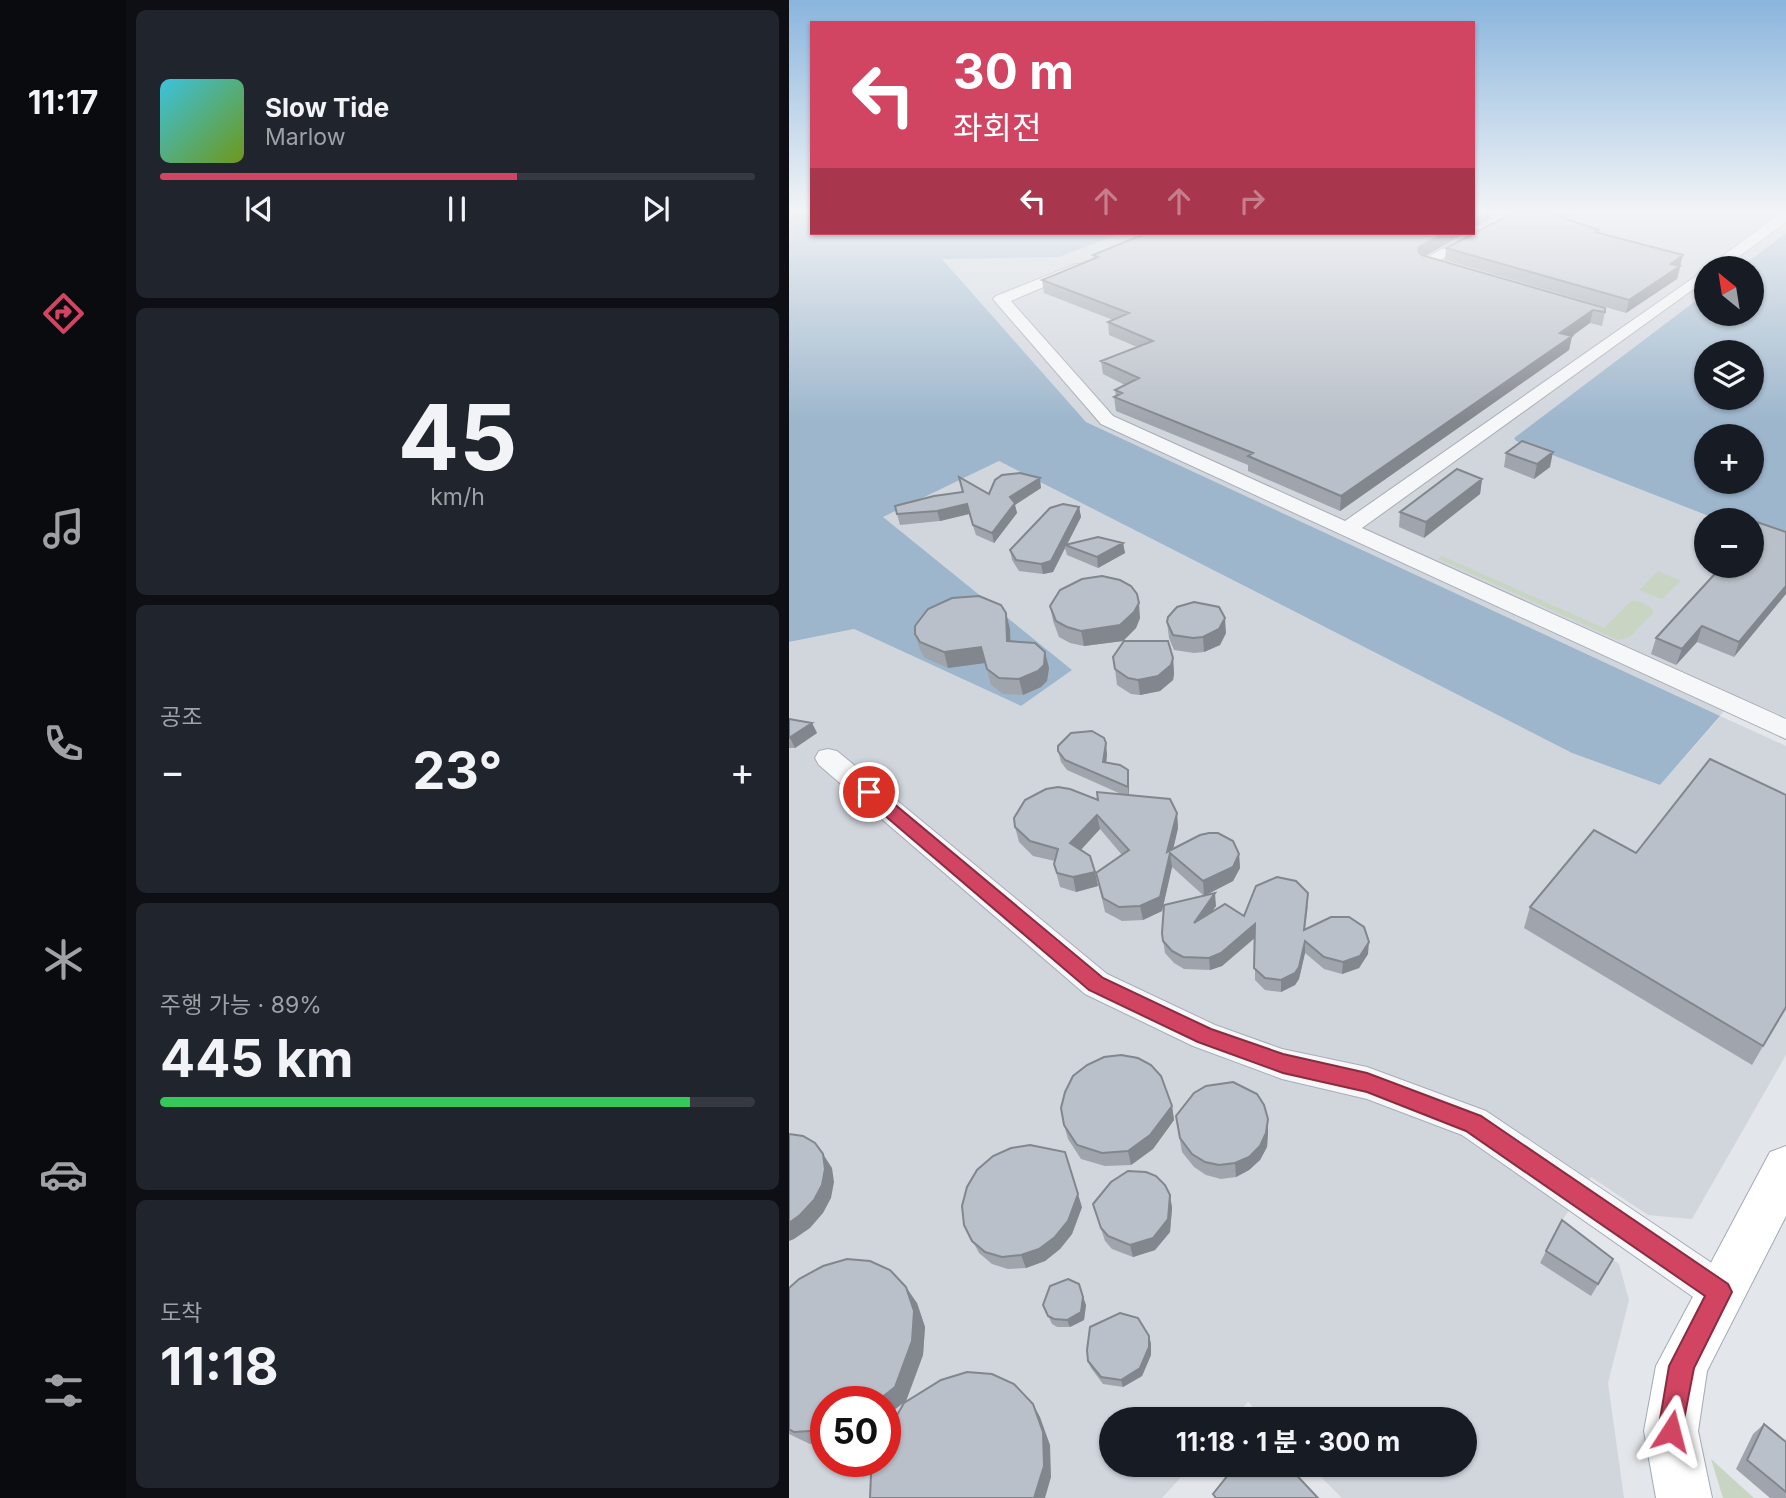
<!DOCTYPE html>
<html lang="ko">
<meta charset="utf-8">
<style>
body{margin:0;font-family:Inter,"Noto Sans KR",sans-serif;background:#20242c;color:#f1f3f6;height:100vh;display:flex;flex-direction:column;font-size:26px;white-space:nowrap}
*{box-sizing:border-box;margin:0}
p{font-size:23px;color:#9ea1a6}
.icon{flex:none;width:38px;height:38px;fill:none;stroke:currentColor;stroke-width:2;stroke-linecap:round;stroke-linejoin:round}
.map{position:relative;flex:1;overflow:hidden}
.side{display:flex;flex-direction:column;gap:10px;padding:10px;background:#0d0f14;width:663px}
.side>*{flex:none}
.banner{position:absolute;left:21px;top:21px;width:665px;height:214px;border-radius:0px;box-shadow:0 2px 5px #0004;background:#d24562;color:#fff;overflow:hidden}
.needle{width:46px;rotate:330deg}
.tools{position:absolute;left:905px;top:256px;display:grid;gap:14px}
.tools a{display:grid;place-items:center;width:70px;height:70px;border-radius:50%;background:#171b24;box-shadow:0 2px 5px #0004;font-size:35px}
.speed{position:absolute;left:21px;top:1386px;display:flex;gap:14px;font-size:35px;font-weight:700;text-align:center}
.speed>*{display:grid;place-content:center;width:91px;height:91px;border-radius:50%;background:#171b24;box-shadow:0 2px 5px #0004;line-height:1}
.speed .limit{border:10px solid #d22;background:#fff;color:#111}
.pin{position:absolute;display:grid;place-items:center;width:60px;height:60px;color:#fff;margin:-30px;border:4px solid #fff;border-radius:50%;box-shadow:0 2px 7px #0007}
.me{position:absolute;width:77px;margin:-38px;rotate:9deg;stroke-linejoin:round;filter:drop-shadow(0 0 5px #0008)}
.turn{display:flex;align-items:center;gap:24px;height:147px;padding:0 28px;font-size:32px}
.turn .icon{width:91px;height:91px;stroke-width:2.5}
.turn b{display:block;font-size:49px;line-height:60px}
.lanes{display:flex;align-items:center;height:66px;padding:0 28px;background:#0003;justify-content:center;gap:35px;direction:ltr}
.lanes .off{opacity:.35}
.big{font-size:52px;font-weight:700;line-height:1.1}
.side .card{flex:1;display:flex;flex-direction:column;justify-content:center;gap:10px;min-width:0;padding:0 24px;border-radius:10px;background:#20242c}
.side .dial{align-items:center;gap:0}
.dial b{font-size:91px;line-height:1}
.song{display:flex;align-items:center;gap:21px}
.cover{width:84px;height:84px;border-radius:10px;background:linear-gradient(135deg,hsl(190 70% 55%),hsl(80 70% 35%))}
.played{height:7px;border-radius:4px;background:linear-gradient(90deg,#d24562 60%,#363941 60%)}
.keys{display:flex;justify-content:space-around;direction:ltr}
.heat{display:flex;justify-content:space-between;align-items:center;font-size:38px;direction:ltr}
.charge{height:10px;border-radius:5px;background:linear-gradient(90deg,#34c759 89%,#363941 0)}
.trip{position:absolute;left:310px;top:1407px;width:378px;height:70px;border-radius:35px;background:#171b24;box-shadow:0 2px 5px #0004;font-weight:700;line-height:70px;text-align:center}
main{display:flex;flex:1;min-height:0}
.tabs{display:flex;flex-direction:column;width:126px;justify-content:space-around;align-items:center;background:#090b0e;color:#9ea1a6}
.tabs .icon{width:49px;height:49px}
.tabs .selected{color:#d24562}
.tabs b{font-size:32px;color:#f1f3f6}
.map>svg:first-child{display:block}
.built{fill:#d1d6dd;fill-rule:evenodd}
.green{fill:#c9d5c3}
.water{fill:#9db6cc;fill-rule:evenodd}
.lines{fill:none;stroke-linecap:round;stroke-linejoin:round}
.minor-casing{stroke:#a8adb6;stroke-width:2}
.major-casing{stroke:#a1abb7;stroke-width:2}
.minor{fill:#f6f7f9;fill-rule:evenodd}
.major{fill:#fff;fill-rule:evenodd}
.wall{fill:#a0a5ad}
.shaded-wall{fill:#82868d}
.building{fill:#bac0c9;stroke:#82868d;stroke-width:2}
.route{fill:#d24562;stroke:#882d40;stroke-width:2}
</style>
<main>
<nav class="tabs">
<b>11:17</b>
<svg class="icon selected" aria-label="directions" viewBox="0 0 24 24"><path d="M12 3l9 9-9 9-9-9zM9 14v-3h6M13 9l2 2-2 2"/></svg>
<svg class="icon" aria-label="music" viewBox="0 0 24 24"><path d="M9 18V5l10-2v13"/><circle cx="6" cy="18" r="3"/><circle cx="16" cy="16" r="3"/></svg>
<svg class="icon" aria-label="phone" viewBox="0 0 24 24"><path d="M5 4h4l2 5-3 2q2 4 5 5l2-3 5 2v4C11 20 4 13 5 4z"/></svg>
<svg class="icon" aria-label="climate" viewBox="0 0 24 24"><path d="M12 3v18M4 7l16 10M4 17L20 7"/></svg>
<svg class="icon" aria-label="car" viewBox="0 0 24 24"><path d="M5 17H2v-5l4-1 3-4h7l3 4 3 1v5h-3M9 17h6M6 11h13"/><circle cx="7" cy="17" r="2"/><circle cx="17" cy="17" r="2"/></svg>
<svg class="icon" aria-label="filters" viewBox="0 0 24 24"><path d="M4 7h16M4 17h16"/><circle cx="9" cy="7" r="2"/><circle cx="15" cy="17" r="2"/></svg>
</nav>
<section class="side">
<div class="card">
<div class="song"><i class="cover"></i><div><b>Slow Tide</b><p>Marlow</p></div></div>
<div class="played"></div>
<div class="keys"><svg class="icon" aria-label="previous" viewBox="0 0 24 24"><path d="M18 5L8 12l10 7zM5 5v14"/></svg><svg class="icon" aria-label="pause" viewBox="0 0 24 24"><path d="M8 5v14M16 5v14"/></svg><svg class="icon" aria-label="next" viewBox="0 0 24 24"><path d="M6 5l10 7-10 7zM19 5v14"/></svg></div>
</div>
<div class="card dial"><b>45</b><p>km/h</p></div>
<div class="card"><p>공조</p>
<div class="heat"><a>−</a><b class="big">23°</b><a>+</a></div>
</div>
<div class="card"><p>주행 가능 · 89%</p><b class="big">445 km</b><div class="charge"></div></div>
<div class="card"><p>도착</p><b class="big">11:18</b></div>
</section>
<div class="map">
<svg width="997" height="1498" viewBox="0 0 997 1498">
<rect width="100%" height="100%" fill="#e3e6eb"/>
<path class="built" d="M684 213H997V233L951 268H917V293L725 438 727 441 930 520H917V565H962L997 545V717L946 696 931 716 997 746V1055L903 1219 859 1215 802 1177 772 1222 830 1264 840 1300 819 1383 835 1498H553L520 1465H676V1419H476L459 1402 443 1419H322V1465H403L373 1498H0V642L65 629 232 706 93 517 210 461 783 753 871 785 931 717 297 422 152 258 270 257 332 233H684ZM37 1402H96V1461H37Z"/>
<path class="green" d="M653 556 815 628 842 601C850 600 861 605 865 612L841 637 829 640 649 559Z
M869 571 892 581 873 599 850 590Z
M922 1459 965 1498H934Z"/>
<path class="water" d="M0 213H23V233H332L270 257 153 259 297 422 931 716 871 785 783 753 210 461 94 517 283 670 232 706 65 629 0 642Z
M997 233V545L963 532 962 520H930L727 441 725 438 917 293V313H962V268H951ZM917 352H962V397H917ZM917 436H962V481H917Z"/>
<g class="lines">
<g class="minor-casing">
<path id="minor" d="M717 213H733L650 261 669 269 667 272 662 273 632 265 630 262Z
M992 213H997V222L934 268H917Z
M287 264 292 265 294 268 292 271 222 301 324 416 556 521 917 269V280L573 528 997 719V739L312 424 204 299 207 296Z
M39 749 48 751 318 974 426 1025 493 1049 578 1067 697 1111 945 1278 951 1292 945 1306 931 1312 917 1306 673 1135 578 1099 493 1079 404 1046 296 994 30 765 26 758 30 751Z"/>
</g>
<g class="major-casing">
<path id="major" d="M997 1146V1216L918 1371 909 1431 923 1498H867L855 1431 867 1366 981 1152Z"/>
</g>
<use href="#minor" class="minor"/>
<use href="#major" class="major"/>
</g>
<path class="wall" d="M777 219 810 230 809 233 891 268 888 279 837 313 656 260 657 248Z
M358 233H677L636 256 816 312 813 326 801 323 783 336 780 350 551 511 459 471V465L327 411 325 397 327 396 326 390 336 385 314 374 312 361 348 347 320 335 319 322 324 320 255 293 253 280 305 259 304 255Z
M717 453 761 467 745 479 715 467Z
M693 479 691 494 635 538 610 527 611 512Z
M252 488 226 505 228 513 205 543 187 535 180 514 151 521 111 525 108 514 200 494Z
M290 507 292 517 278 545 334 543 336 553 309 568 278 555 276 548 264 572 254 574 230 571 223 560 221 550Z
M997 532 945 657 908 642 887 665 862 654 867 638Z
M261 606 351 618 347 628 334 641 295 646 281 643 270 637 264 621Z
M217 613 221 629V641L256 652 260 668 258 681 252 687 234 695 214 694 202 685 196 663 159 668 136 658 131 650 126 634Z
M378 622 437 633 431 645 415 652 405 653 385 650 380 638Z
M384 658 385 674 384 680 371 691 351 695 342 694 328 685 326 669Z
M0 719 23 723 28 733 6 748H0Z
M269 751 318 754 317 763 340 781V795L388 813 389 828 384 849 450 854 451 868 444 881 415 896 383 867 373 911 354 920 333 921 316 912 307 873 333 855 311 829 292 850 306 872 309 886 287 892 271 887 265 864 266 861 244 856 230 842 226 827 309 800 332 794 278 770 272 762Z
M519 905 516 929 579 954 570 968 553 974 535 969 516 953 510 979 506 985 492 992 476 990 466 980V937L433 966 421 970 395 969 385 963 376 953 373 933 427 906 422 913 455 916Z
M741 907 997 1007 963 1065 735 928Z
M383 1106 385 1120 364 1149 342 1165 316 1166 292 1159 279 1139 275 1125Z
M387 1116 479 1133 478 1147 471 1160 460 1170 447 1177 432 1179 417 1175 405 1167 393 1152Z
M381 1195 383 1208 381 1232 366 1250 344 1257 323 1249 316 1241 304 1204Z
M293 1207 283 1234 271 1249 256 1261 237 1268 219 1269 203 1264 190 1253 175 1225Z
M757 1251 817 1271 802 1296 751 1263Z
M0 1288 128 1303 136 1327 134 1355 117 1401 37 1402V1444H21L0 1434Z
M254 1305H297L295 1320 281 1327H268L263 1324Z
M360 1336 362 1344V1355L353 1376 334 1387 314 1384 302 1368 299 1361Z
M975 1424 997 1442V1498H981L947 1469 964 1434Z"/>
<path class="shaded-wall" d="M692 213H702L701 219 684 228V217Z
M769 213H788L763 227 765 215Z
M656 233H677L629 260 628 263 630 247Z
M894 255 888 279 837 313 840 300 882 264Z
M804 310 801 323 783 336 780 350 551 511 552 496Z
M764 452 761 467 745 479 748 464Z
M251 478 252 488 226 505 228 513 205 543 203 533 221 497Z
M693 479 691 494 635 538 637 522Z
M178 504 180 514 151 521 148 511Z
M290 507 292 517 277 546 276 545V548L264 572 254 574 252 564Z
M334 543 336 553 309 568 308 557Z
M997 586V594L945 657 950 642Z
M350 603 351 618 347 628 334 641 295 646 292 631Z
M217 613 221 629 222 656 218 641Z
M436 618 437 633 431 645 415 652 414 637Z
M913 626 908 642 887 665 893 649Z
M192 647 196 663 159 668 155 652Z
M256 652 260 668 258 681 252 687 234 695 230 679Z
M384 658 385 674 384 680 371 691 351 695 349 680Z
M23 723 28 733 6 748 1 738Z
M317 743 318 754 316 773 314 762Z
M339 770 340 781V798L339 787Z
M388 813 389 828 383 854 381 853 383 867 373 911 354 920 351 906 378 852Z
M308 815 311 829 284 858 281 843Z
M450 854 451 868 444 881 415 896 414 881Z
M306 872 309 886 287 892 284 877Z
M426 893 427 906 406 935 405 923Z
M466 924 467 937 433 966 421 970 420 958Z
M516 941V953L510 979 506 985 492 992V980Z
M580 942 579 954 570 968 553 974 554 962Z
M383 1106 385 1120 364 1149 342 1165 339 1151Z
M479 1119V1133L478 1147 471 1160 460 1170 447 1177 446 1163Z
M276 1152 293 1207 283 1234 271 1249 256 1261 237 1268 232 1255Z
M34 1154 43 1168 45 1182 42 1198 34 1213 21 1228 5 1239 0 1241V1223Z
M381 1195 383 1208 381 1232 366 1250 344 1257 341 1245Z
M290 1284 297 1305 295 1320 281 1327 278 1320Z
M117 1287 128 1303 136 1327 134 1355 117 1401 96 1417V1402H87Z
M360 1336 362 1344V1355L353 1376 334 1387 332 1380Z
M244 1404 251 1417 261 1445 262 1477 256 1498H245Z"/>
<path class="building" d="M684 213H692L684 217Z
M723 213H769L765 215 810 230 806 232 894 255 882 264 891 266 840 300 657 248Z
M358 233H656L630 247 629 251 632 255 816 308V312L804 310 771 333 783 336 552 496 459 456 464 453 325 397 333 393 326 390 350 378 312 361 364 341 319 322 340 313 253 280 309 257 304 255Z
M733 441 764 452 748 464 717 453Z
M668 469 693 479 637 522 611 512Z
M231 473 251 478 221 497 226 503 203 533 184 525 178 504 148 511 108 514 106 506 145 496 174 492 170 477 200 494 206 480 213 475Z
M274 504 290 507 262 561 252 564 227 560 221 550 261 508Z
M943 513 962 520H937Z
M962 520 997 532V586L950 642 913 626 893 649 867 638 934 565H962Z
M309 537 334 543 308 557 276 545Z
M313 576 331 580 342 586 348 594 350 603 345 612 331 625 292 631 278 627 267 621 261 606 271 590 293 579Z
M190 596 212 605 217 613 218 641 246 643 256 652 255 665 249 671 230 679 210 678 198 669 192 647 155 652 131 642 126 634V626L139 609 163 598Z
M405 602 430 607 436 618 430 629 414 637 404 638 384 635 378 622 379 617 388 607Z
M335 641H379L384 658 382 665 369 676 349 680 339 678 326 669 324 657Z
M0 719 23 723 0 738Z
M303 731 315 738 317 743 314 762 331 765 339 770V787L276 760 269 751V746L282 733Z
M921 759 997 795V1007L974 1046 741 907 805 830 847 853Z
M269 787 281 789 309 800 308 792 381 799 388 813 378 852 411 835 420 833H429L444 841 450 854 444 867 414 881 381 853 371 897 351 906 330 907 314 898 307 873 340 850 308 815 281 843 301 856 306 872 284 877 268 873 265 864 269 849 241 841 226 827 225 818 236 800 257 789Z
M488 877 507 881 519 893 515 930 542 917H560L575 927 580 942 571 956 554 962 535 957 516 941 510 967 506 973 492 980 476 978 465 968 466 924 432 953 420 958 394 957 383 951 374 941 373 933 375 905 426 893 405 923 436 904 455 916 467 886Z
M332 1055 349 1058 362 1065 372 1076 383 1106 361 1135 339 1151 313 1153 288 1145 275 1125 272 1108 276 1092 284 1076 298 1065 315 1057Z
M444 1082 468 1094 475 1105 479 1119 477 1133 471 1146 460 1157 446 1163 430 1165 416 1162 403 1154 391 1138 387 1116 405 1093 417 1086Z
M0 1134 14 1136 26 1143 34 1154 36 1169 33 1185 25 1200 11 1215 0 1223Z
M241 1145 276 1152 289 1194 279 1221 266 1237 250 1249 232 1255 213 1257 196 1252 183 1241 175 1225 173 1206 178 1187 188 1170 204 1156 222 1148Z
M339 1171 357 1172 367 1176 376 1185 381 1195 379 1219 364 1238 341 1245 319 1236 312 1228 304 1204 322 1182Z
M773 1220 824 1259 809 1284 757 1251Z
M58 1259 81 1261 101 1270 117 1287 125 1311 123 1341 106 1387 87 1402H37V1430L5 1432 0 1429V1288L10 1279 34 1266Z
M279 1279 290 1284 294 1297 292 1312 278 1320 265 1319 259 1316 254 1305 261 1286Z
M331 1313 349 1318 360 1336V1347L351 1368 332 1380 312 1377 299 1361 298 1350 301 1327Z
M178 1372 203 1374 225 1384 244 1404 254 1432 255 1466 245 1498H81L82 1475 86 1461H96V1436L115 1403 152 1380Z
M975 1424 997 1442V1492L958 1460Z
M447 1465H498L529 1498H427L424 1494Z"/>
<linearGradient id="sky" x2="0" y2="1"><stop stop-color="#8ab5dd"/><stop offset="0.5" stop-color="#f2f4f6"/><stop offset="1" stop-color="#f2f4f6" stop-opacity="0"/></linearGradient>
<rect width="997" height="422" fill="url(#sky)"/>
<path class="route" d="M80 786 86 788 314 978 422 1029 494 1054 578 1073 692 1116 939 1284 943 1292 905 1368 891 1440 882 1444 873 1440 869 1431 880 1366 916 1296 677 1131 578 1092 494 1073 409 1042 300 990 74 797 72 792Z"/>
</svg>
<div class="tools">
<a><svg class="needle" viewBox="-14 -14 28 28"><path d="M0-13l5 13h-10z" fill="#e53935"/><path d="M0 13l5-13h-10z" fill="#9ea1a6"/></svg></a>
<a><svg class="icon" aria-label="layers" viewBox="0 0 24 24"><path d="M12 4l9 5-9 5-9-5zM3 14l9 5 9-5"/></svg></a>
<a>+</a>
<a>−</a>
</div>
<div class="speed"><div class="limit">50</div></div>
<div class="pin" style="left:80px;top:792px;background:#d93025"><svg class="icon" aria-label="arrive" viewBox="0 0 24 24"><path d="M6 21V4h12l-3 4 3 4H6"/></svg></div>
<svg class="me" style="left:882px;top:1431px" viewBox="-20 -20 40 40"><path d="M0-17L14 15 0 8-14 15z" fill="#d24562" stroke="#fff" stroke-width="4"/></svg>
<div class="trip">11:18 · 1 분 · 300 m</div>
<div class="banner">
<div class="turn"><svg class="icon" aria-label="left" viewBox="0 0 24 24"><path d="M17 20v-9H6M10 6l-5 5 5 5"/></svg><div><b>30 m</b>좌회전</div></div>
<div class="lanes"><svg class="icon" aria-label="left" viewBox="0 0 24 24"><path d="M17 20v-9H6M10 6l-5 5 5 5"/></svg><svg class="icon off" aria-label="ahead" viewBox="0 0 24 24"><path d="M12 20V5M6 11l6-6 6 6"/></svg><svg class="icon off" aria-label="ahead" viewBox="0 0 24 24"><path d="M12 20V5M6 11l6-6 6 6"/></svg><svg class="icon off" aria-label="right" viewBox="0 0 24 24"><path d="M7 20v-9h11M14 6l5 5-5 5"/></svg></div>
</div>
</div>
</main>
